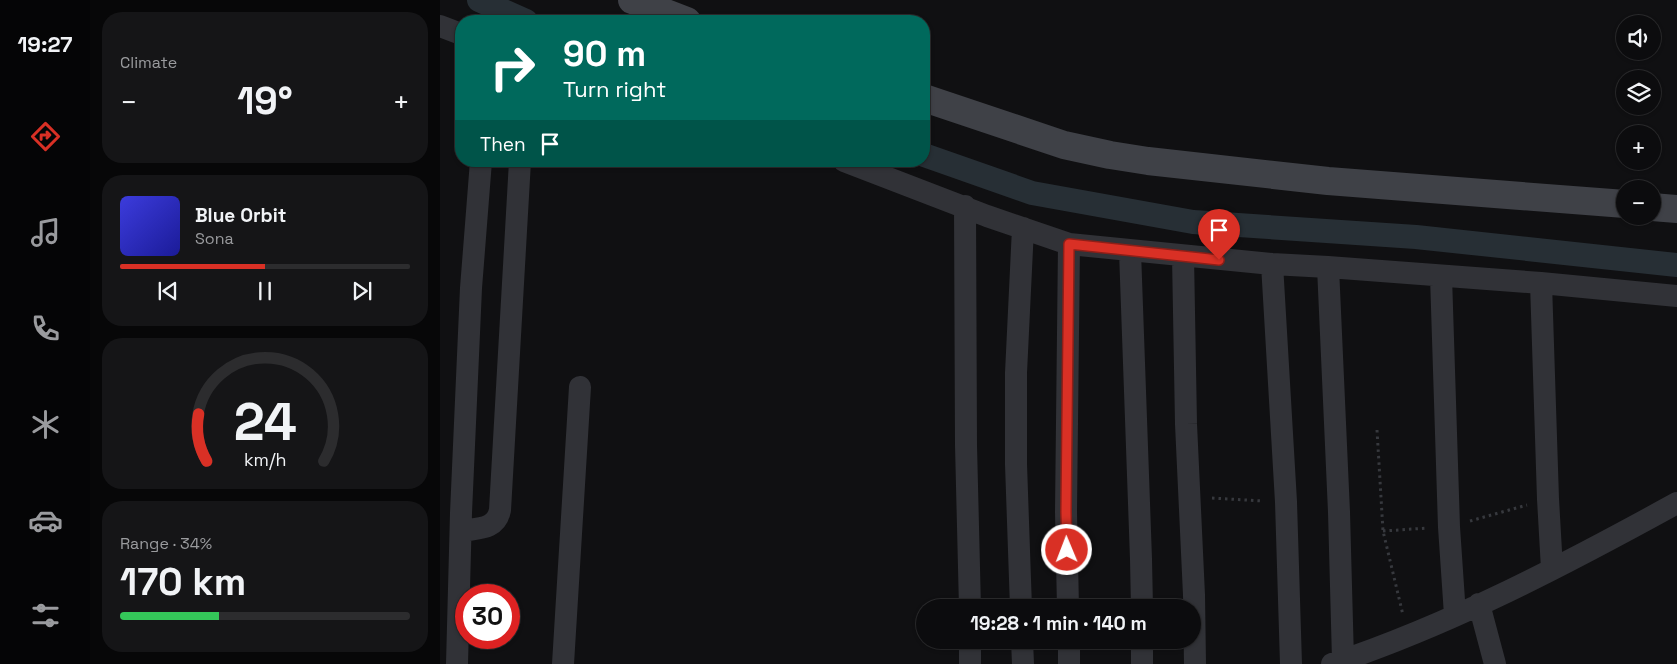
<!DOCTYPE html>
<meta charset="utf-8">
<style>
body{margin:0;font-family:"Space Grotesk",sans-serif;background:#151517;color:#f1f3f6;height:100vh;display:flex;flex-direction:column;font-size:19px;white-space:nowrap}
*{box-sizing:border-box;margin:0}
p{font-size:16px;color:#9a9b9e}
.icon{flex:none;width:28px;height:28px;fill:none;stroke:currentColor;stroke-width:2;stroke-linecap:round;stroke-linejoin:round}
.map{position:relative;flex:1;overflow:hidden}
.drawer{display:flex;flex-direction:column;gap:12px;padding:12px;background:#070708;width:350px}
.drawer>*{flex:none}
.guide{position:absolute;left:15px;top:15px;width:475px;height:152px;border-radius:20px;box-shadow:0 1px 4px #0004,0 0 0 1px #2c2c2e;background:#00695c;color:#fff;overflow:hidden}
.tools{position:absolute;left:1176px;top:15px;display:grid;gap:10px}
.tools a{display:grid;place-items:center;width:45px;height:45px;border-radius:50%;background:#0c0c0e;box-shadow:0 1px 4px #0004,0 0 0 1px #2c2c2e;font-size:25px}
.speed{position:absolute;left:15px;top:584px;display:flex;gap:10px;font-size:25px;font-weight:700;text-align:center}
.speed>*{display:grid;place-content:center;width:65px;height:65px;border-radius:50%;background:#0c0c0e;box-shadow:0 1px 4px #0004,0 0 0 1px #2c2c2e;line-height:1}
.speed .limit{border:8px solid #d22;background:#fff;color:#111}
.pin{position:absolute;display:grid;place-items:center;width:42px;height:42px;color:#fff;margin:-51px -21px;border-radius:50% 50% 50% 0;rotate:-45deg;box-shadow:0 0 5px #0007}
.pin .icon{rotate:45deg}
.me{position:absolute;width:55px;margin:-28px;rotate:359deg;stroke-linejoin:round;filter:drop-shadow(0 0 4px #0008)}
.turn{display:flex;align-items:center;gap:18px;height:105px;padding:0 25px;font-size:22px}
.turn .icon{width:65px;height:65px;stroke-width:2.5}
.turn b{display:block;font-size:35px;line-height:42px}
.then{display:flex;align-items:center;height:48px;padding:0 25px;background:#0003;gap:10px;font-size:19px}
.big{font-size:38px;font-weight:600;line-height:1.1}
.drawer .widget{flex:1;display:flex;flex-direction:column;justify-content:center;gap:8px;min-width:0;padding:0 18px;border-radius:20px;background:#151517}
.drawer .dial{align-items:center;gap:0}
.dial svg{height:130px;overflow:visible;fill:none;stroke:#2c2c2e;stroke-width:7;stroke-linecap:round;text-anchor:middle}
.dial text{fill:#f1f3f6;stroke:none}
.song{display:flex;align-items:center;gap:15px}
.cover{width:60px;height:60px;border-radius:8px;background:linear-gradient(135deg,hsl(240 70% 55%),hsl(240 70% 35%))}
.played{height:5px;border-radius:2px;background:linear-gradient(90deg,#d93025 50%,#2c2c2e 50%)}
.keys{display:flex;justify-content:space-around;direction:ltr}
.heat{display:flex;justify-content:space-between;align-items:center;font-size:28px;direction:ltr}
.charge{height:8px;border-radius:4px;background:linear-gradient(90deg,#34c759 34%,#2c2c2e 0)}
.trip{position:absolute;left:476px;top:599px;width:285px;height:50px;border-radius:25px;background:#0c0c0e;box-shadow:0 1px 4px #0004,0 0 0 1px #2c2c2e;font-weight:600;line-height:50px;text-align:center}
main{display:flex;flex:1;min-height:0}
.menu{display:flex;flex-direction:column;width:90px;justify-content:space-around;align-items:center;background:#050506;color:#9a9b9e}
.menu .icon{width:35px;height:35px}
.menu .selected{color:#d93025}
.menu b{font-size:22px;color:#f1f3f6}
.map>svg:first-child{display:block}
.lines{fill:none;stroke-linecap:round;stroke-linejoin:round}
.canal{stroke:#272f35;stroke-width:24}
.path{stroke:#37393e;stroke-width:3;stroke-dasharray:2.5 4;stroke-linecap:butt}
.street{stroke:#313237;stroke-width:22}
.secondary{stroke:#3f4147;stroke-width:28}
.route-casing{stroke:#8d1f18;stroke-width:12}
.route{stroke:#d93025;stroke-width:9}
</style>
<main>
<nav class="menu">
<b>19:27</b>
<svg class="icon selected" aria-label="directions" viewBox="0 0 24 24"><path d="M12 3l9 9-9 9-9-9zM9 14v-3h6M13 9l2 2-2 2"/></svg>
<svg class="icon" aria-label="music" viewBox="0 0 24 24"><path d="M9 18V5l10-2v13"/><circle cx="6" cy="18" r="3"/><circle cx="16" cy="16" r="3"/></svg>
<svg class="icon" aria-label="phone" viewBox="0 0 24 24"><path d="M5 4h4l2 5-3 2q2 4 5 5l2-3 5 2v4C11 20 4 13 5 4z"/></svg>
<svg class="icon" aria-label="climate" viewBox="0 0 24 24"><path d="M12 3v18M4 7l16 10M4 17L20 7"/></svg>
<svg class="icon" aria-label="car" viewBox="0 0 24 24"><path d="M5 17H2v-5l4-1 3-4h7l3 4 3 1v5h-3M9 17h6M6 11h13"/><circle cx="7" cy="17" r="2"/><circle cx="17" cy="17" r="2"/></svg>
<svg class="icon" aria-label="filters" viewBox="0 0 24 24"><path d="M4 7h16M4 17h16"/><circle cx="9" cy="7" r="2"/><circle cx="15" cy="17" r="2"/></svg>
</nav>
<section class="drawer">
<div class="widget"><p>Climate</p>
<div class="heat"><a>−</a><b class="big">19°</b><a>+</a></div>
</div>
<div class="widget">
<div class="song"><i class="cover"></i><div><b>Blue Orbit</b><p>Sona</p></div></div>
<div class="played"></div>
<div class="keys"><svg class="icon" aria-label="previous" viewBox="0 0 24 24"><path d="M18 5L8 12l10 7zM5 5v14"/></svg><svg class="icon" aria-label="pause" viewBox="0 0 24 24"><path d="M8 5v14M16 5v14"/></svg><svg class="icon" aria-label="next" viewBox="0 0 24 24"><path d="M6 5l10 7-10 7zM19 5v14"/></svg></div>
</div>
<div class="widget dial"><svg viewBox="0 0 100 80">
<path d="M14 69A42 42 0 1 1 86 69"/>
<path d="M14 69A42 42 0 0 1 9 40" stroke="#d93025"/>
<text x="50" y="56" font-size="32" font-weight="700">24</text>
<text x="50" y="72" font-size="11">km/h</text>
</svg></div>
<div class="widget"><p>Range · 34%</p><b class="big">170 km</b><div class="charge"></div></div>
</section>
<div class="map">
<svg width="1237" height="664" viewBox="0 0 1237 664">
<rect width="100%" height="100%" fill="#101012"/>
<g class="lines">
<path class="canal" d="M39 0 86 21
M484 155 592 193 753 222 976 237 1237 265"/>
<path class="path" d="M937 430 943 531 963 615
M772 498 823 501
M1030 521 1087 505
M943 531 988 528"/>
<path class="street" d="M0 26 21 34
M404 161 547 216 629 244 832 264 888 267 1101 283 1237 296
M525 206 526 445 530 608
M690 251 701 559 702 608
M743 256 746 424 754 595 755 664
M832 264 846 502 851 664
M888 267 899 512 903 660
M1001 276 1009 527 1015 615
M1101 283 1108 499 1112 569
M21 531C38 528 56 530 60 510L80 161
M1039 604 1055 664
M581 608 576 464V373L583 228
M628 608 626 512 629 244
M582 640 583 664
M702 640V664
M17 664 21 513 31 288 41 161
M123 664 140 387
M530 664V640
M629 664V640
M892 664C1012 624 1126 564 1237 503"/>
<path class="secondary" d="M192 0 247 21
M484 98 624 145 670 155 708 161 888 181 1185 204
M1212 207 1237 209"/>
</g>
<g class="lines">
<g class="route-casing">
<path id="route" d="M627 550 626 512 629 244 779 260"/>
</g>
<use href="#route" class="route"/>
</g>
</svg>
<div class="tools">
<a><svg class="icon" aria-label="sound" viewBox="0 0 24 24"><path d="M4 9h4l5-4v14l-5-4H4zM17 9q2 3 0 6"/></svg></a>
<a><svg class="icon" aria-label="layers" viewBox="0 0 24 24"><path d="M12 4l9 5-9 5-9-5zM3 14l9 5 9-5"/></svg></a>
<a>+</a>
<a>−</a>
</div>
<div class="speed"><div class="limit">30</div></div>
<div class="pin" style="left:779px;top:260px;background:#d93025"><svg class="icon" aria-label="arrive" viewBox="0 0 24 24"><path d="M6 21V4h12l-3 4 3 4H6"/></svg></div>
<svg class="me" style="left:627px;top:550px" viewBox="-20 -20 40 40"><circle r="17" fill="#d93025" stroke="#fff" stroke-width="3"/><path d="M0-11L8 9 0 5-8 9z" fill="#fff"/></svg>
<div class="trip">19:28 · 1 min · 140 m</div>
<div class="guide">
<div class="turn"><svg class="icon" aria-label="right" viewBox="0 0 24 24"><path d="M7 20v-9h11M14 6l5 5-5 5"/></svg><div><b>90 m</b>Turn right</div></div>
<div class="then">Then<svg class="icon" aria-label="arrive" viewBox="0 0 24 24"><path d="M6 21V4h12l-3 4 3 4H6"/></svg></div>
</div>
</div>
</main>
